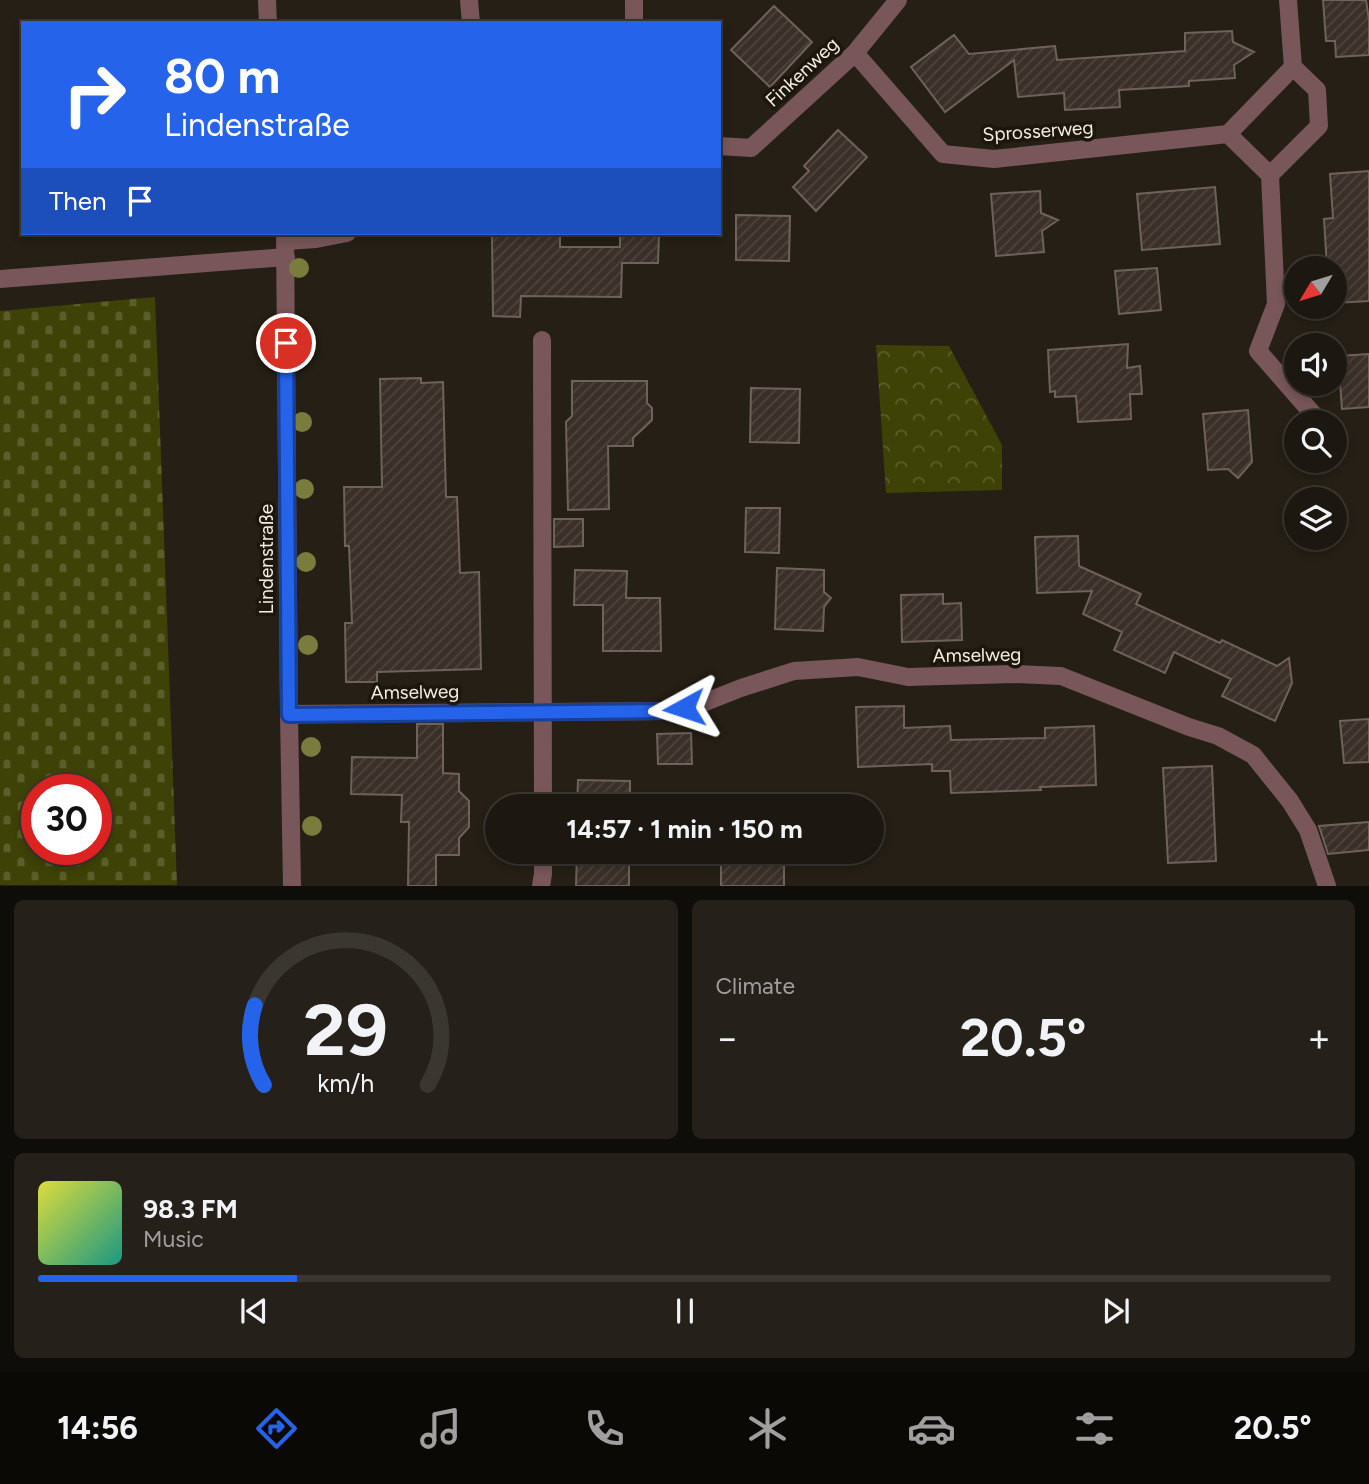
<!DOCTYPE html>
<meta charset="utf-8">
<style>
body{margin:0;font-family:Figtree,sans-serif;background:#252019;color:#f1f3f6;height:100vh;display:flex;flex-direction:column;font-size:26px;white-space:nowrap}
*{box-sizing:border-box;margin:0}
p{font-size:23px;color:#a09f9f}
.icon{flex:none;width:38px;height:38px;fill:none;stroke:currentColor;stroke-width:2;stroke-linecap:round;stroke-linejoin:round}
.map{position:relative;height:886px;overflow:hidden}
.sheet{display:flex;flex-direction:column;gap:14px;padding:14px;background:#0f0d09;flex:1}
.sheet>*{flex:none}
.top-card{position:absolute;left:21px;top:21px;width:700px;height:214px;border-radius:0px;box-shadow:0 4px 10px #0003,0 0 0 2px #3a3630;background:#2563eb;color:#fff;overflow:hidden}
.needle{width:46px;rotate:232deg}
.buttons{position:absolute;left:1284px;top:256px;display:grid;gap:14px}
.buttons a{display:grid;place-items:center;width:63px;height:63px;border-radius:50%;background:#1c1710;box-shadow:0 4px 10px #0003,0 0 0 2px #3a3630;font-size:35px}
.speed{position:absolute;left:21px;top:774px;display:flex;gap:14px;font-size:35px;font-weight:700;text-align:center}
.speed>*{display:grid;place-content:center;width:91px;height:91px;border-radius:50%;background:#1c1710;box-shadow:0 4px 10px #0003,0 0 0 2px #3a3630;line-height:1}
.speed .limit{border:10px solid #d22;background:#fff;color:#111}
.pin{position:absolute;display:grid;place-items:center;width:60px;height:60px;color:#fff;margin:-30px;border:4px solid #fff;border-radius:50%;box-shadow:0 2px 7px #0007}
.me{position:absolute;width:77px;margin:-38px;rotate:265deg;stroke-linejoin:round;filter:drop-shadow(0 0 5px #0008)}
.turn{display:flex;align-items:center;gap:24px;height:147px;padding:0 28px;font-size:32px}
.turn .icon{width:91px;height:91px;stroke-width:2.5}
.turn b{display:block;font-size:49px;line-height:60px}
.then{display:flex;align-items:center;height:66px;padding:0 28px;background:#0003;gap:14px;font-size:26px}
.big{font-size:52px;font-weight:700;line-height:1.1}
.sheet .card{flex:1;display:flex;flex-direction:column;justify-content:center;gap:10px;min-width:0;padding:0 24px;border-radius:10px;background:#252019}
.sheet .dial{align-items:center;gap:0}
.dial svg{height:182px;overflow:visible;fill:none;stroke:#3a3630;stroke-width:7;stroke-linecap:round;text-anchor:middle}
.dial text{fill:#f1f3f6;stroke:none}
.song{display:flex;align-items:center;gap:21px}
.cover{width:84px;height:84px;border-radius:10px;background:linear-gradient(135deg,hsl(60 70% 55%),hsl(170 70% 35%))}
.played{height:7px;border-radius:4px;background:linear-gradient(90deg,#2563eb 20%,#3a3630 20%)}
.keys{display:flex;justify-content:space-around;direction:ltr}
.heat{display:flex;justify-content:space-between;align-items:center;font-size:38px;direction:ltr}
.sheet .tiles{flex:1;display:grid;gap:14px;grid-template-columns:1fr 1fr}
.card:last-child{grid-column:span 2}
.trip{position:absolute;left:485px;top:794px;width:399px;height:70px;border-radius:35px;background:#1c1710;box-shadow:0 4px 10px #0003,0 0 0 2px #3a3630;font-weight:700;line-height:70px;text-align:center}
.menu{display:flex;height:112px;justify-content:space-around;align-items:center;background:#0b0906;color:#a09f9f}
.menu .icon{width:49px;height:49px}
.menu .current{color:#2563eb}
.menu b{font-size:32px;color:#f1f3f6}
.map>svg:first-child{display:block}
.cemetery{fill:url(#cemetery-stones);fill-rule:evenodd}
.park{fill:url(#park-crowns)}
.building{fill:url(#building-hatch);stroke:#6e625a;stroke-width:2}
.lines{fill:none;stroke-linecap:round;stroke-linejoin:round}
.minor{stroke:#78565a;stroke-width:18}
.tree{fill:#7a7c3d}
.route-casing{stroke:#184099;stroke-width:18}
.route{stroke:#2563eb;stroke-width:12}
.labels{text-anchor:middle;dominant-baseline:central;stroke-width:7;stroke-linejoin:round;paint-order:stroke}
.street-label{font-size:19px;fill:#f2eee7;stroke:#1c160c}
</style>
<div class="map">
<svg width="1369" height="886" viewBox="0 0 1369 886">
<defs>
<pattern id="cemetery-stones" width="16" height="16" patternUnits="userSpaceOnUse" patternTransform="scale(1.75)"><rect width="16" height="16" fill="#3f4206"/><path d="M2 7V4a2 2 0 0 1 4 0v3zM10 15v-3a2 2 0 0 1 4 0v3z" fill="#5b5e2a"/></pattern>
<pattern id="park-crowns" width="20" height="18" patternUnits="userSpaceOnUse" patternTransform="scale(1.75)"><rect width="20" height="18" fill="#3f4206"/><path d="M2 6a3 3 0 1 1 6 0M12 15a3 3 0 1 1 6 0" fill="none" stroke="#5b5e2a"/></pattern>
<pattern id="building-hatch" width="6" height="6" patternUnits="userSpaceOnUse" patternTransform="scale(1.75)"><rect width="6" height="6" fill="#3b3029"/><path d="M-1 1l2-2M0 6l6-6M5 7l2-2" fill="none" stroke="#4e443e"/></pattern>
</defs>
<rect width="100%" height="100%" fill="#251f15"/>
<path class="cemetery" d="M155 297 177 885H0V311ZM37 789H96V849H37Z"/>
<path class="park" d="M876 345 949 346 1002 445V490L886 493Z"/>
<path class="building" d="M1323 0H1366L1369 20V55L1336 57 1335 41H1326Z
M774 6 812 42 770 87 731 50Z
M1232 31 1233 42 1254 52 1234 65 1235 78 1189 81V86L1119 90 1120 107 1065 110 1064 93 1018 97 1014 60 945 112 911 67 954 35 969 54 1055 46 1057 60 1185 51V33Z
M838 130 867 157 816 211 793 187 809 171 804 166Z
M1369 171V301L1335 303V268H1327L1324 219 1333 218 1330 174Z
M1215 187 1220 244 1142 250 1137 194Z
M1040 191 1041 213 1058 220 1042 231 1044 252 996 256 991 194Z
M736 215 790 216 789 261 736 260Z
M500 233H560V247H620V233H659L658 263H622L621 297 521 296 520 317 493 316 492 235Z
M1157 268 1161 310 1119 314 1115 271Z
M1128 344 1127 368 1140 366 1142 394H1130L1131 419 1078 422 1076 396 1055 397V391L1050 392 1048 350Z
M1369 354V407L1342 409 1338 356Z
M421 378V383L443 382 446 497H457L460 573 479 572 481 669 377 672V682H346L345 623H352L349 546H345L344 487H382L380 379Z
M572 381H647V403L652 408V420L633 438V446H608L609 509 568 510 566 422 572 416Z
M751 388 800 389 799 443 750 442Z
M1248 410 1252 462 1238 478 1228 469 1208 470 1203 414Z
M746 508H780L779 553 745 552Z
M554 519H583V546L554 547Z
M1078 536 1079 566 1141 594 1136 604 1220 643 1222 640 1277 666 1289 658 1292 683 1275 721 1222 696 1231 679 1174 652 1165 673 1114 650 1122 632 1083 614 1092 591 1037 593 1035 537Z
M777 568 824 570V592L831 598 824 607 823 631 775 629Z
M575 570 627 571 626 598H660L661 651H603V605H574Z
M943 594V604L961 603 962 640 902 642 901 595Z
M904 706V728L950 726 951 740 1045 738V728L1094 726 1096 785 1040 787 1041 790 951 793 950 771H932V764L858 767 856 707Z
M1369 719V762L1344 763 1340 721Z
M417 724H443V773L459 774V791L469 801V827L459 838V855H436V886H408L409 822H401L402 795 351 794 352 757 417 758Z
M691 733 692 764H658L657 734Z
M1212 766 1216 861 1168 863 1163 768Z
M578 780 630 781V807H577Z
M1369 822V850L1328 854 1319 826Z
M577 852H629V886H576Z
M721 852H784V886H721Z"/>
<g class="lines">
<path class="minor" d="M267 0 268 23
M469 0 471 23
M634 0V23
M855 53 943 154 994 159 1228 134 1293 67 1288 0
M1228 134 1270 175 1319 126 1317 90 1293 67
M719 146 751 148 855 53 898 0
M1270 175 1276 304 1258 351 1320 422
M285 233 289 714 292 886
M286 241 316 239 347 233
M0 279 286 257
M542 340 543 807
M289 714 669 711 698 705 741 688 794 671 858 667 908 677 1015 674 1061 676 1189 727 1218 736 1253 755 1290 801 1308 830 1327 886
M541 886 543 874V852"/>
</g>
<g class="tree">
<circle cx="299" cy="268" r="10"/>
<circle cx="299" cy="351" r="10"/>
<circle cx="302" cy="422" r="10"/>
<circle cx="304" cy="489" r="10"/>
<circle cx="306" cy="562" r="10"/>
<circle cx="308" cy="645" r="10"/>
<circle cx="311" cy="747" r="10"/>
<circle cx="312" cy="826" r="10"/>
</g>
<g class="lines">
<g class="route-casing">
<path id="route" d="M286 343 289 715 670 711 684 708"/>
</g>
<use href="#route" class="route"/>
</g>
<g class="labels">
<g class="street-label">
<text transform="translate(802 72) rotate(-43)">Finkenweg</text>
<text transform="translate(1038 131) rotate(-4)">Sprosserweg</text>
<text transform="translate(266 559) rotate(-90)">Lindenstraße</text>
<text transform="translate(977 655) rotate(-1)">Amselweg</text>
<text transform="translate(415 692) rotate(-1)">Amselweg</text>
</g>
</g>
</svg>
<div class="buttons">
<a><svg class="needle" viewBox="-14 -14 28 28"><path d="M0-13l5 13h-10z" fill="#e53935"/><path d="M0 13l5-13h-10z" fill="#a09f9f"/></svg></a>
<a><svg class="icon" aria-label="sound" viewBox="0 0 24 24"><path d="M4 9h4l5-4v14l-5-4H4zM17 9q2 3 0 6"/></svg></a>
<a><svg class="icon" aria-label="search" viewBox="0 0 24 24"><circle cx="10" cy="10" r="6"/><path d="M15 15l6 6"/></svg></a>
<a><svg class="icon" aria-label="layers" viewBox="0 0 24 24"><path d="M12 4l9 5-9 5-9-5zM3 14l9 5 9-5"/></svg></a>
</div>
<div class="speed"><div class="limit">30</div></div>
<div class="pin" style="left:286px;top:343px;background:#d93025"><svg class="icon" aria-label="arrive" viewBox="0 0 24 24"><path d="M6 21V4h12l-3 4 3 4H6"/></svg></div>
<svg class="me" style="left:684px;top:708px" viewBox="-20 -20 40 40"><path d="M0-17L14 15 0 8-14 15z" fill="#2563eb" stroke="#fff" stroke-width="4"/></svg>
<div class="trip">14:57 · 1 min · 150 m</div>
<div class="top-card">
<div class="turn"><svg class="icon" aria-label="right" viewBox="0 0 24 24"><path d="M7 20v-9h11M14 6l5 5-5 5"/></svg><div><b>80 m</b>Lindenstraße</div></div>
<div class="then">Then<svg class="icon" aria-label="arrive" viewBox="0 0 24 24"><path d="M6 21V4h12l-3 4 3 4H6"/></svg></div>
</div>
</div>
<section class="sheet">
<div class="tiles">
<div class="card dial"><svg viewBox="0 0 100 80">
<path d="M14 69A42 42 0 1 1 86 69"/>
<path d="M14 69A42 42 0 0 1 10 34" stroke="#2563eb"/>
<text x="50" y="56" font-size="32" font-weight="700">29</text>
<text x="50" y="72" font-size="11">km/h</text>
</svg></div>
<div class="card"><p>Climate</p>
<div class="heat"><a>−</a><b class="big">20.5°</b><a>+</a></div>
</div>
<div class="card">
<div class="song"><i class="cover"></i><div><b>98.3 FM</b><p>Music</p></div></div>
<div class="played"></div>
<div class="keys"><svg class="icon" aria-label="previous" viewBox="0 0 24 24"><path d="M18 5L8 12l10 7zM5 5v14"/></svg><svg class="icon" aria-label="pause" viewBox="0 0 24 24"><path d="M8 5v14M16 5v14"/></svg><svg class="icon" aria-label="next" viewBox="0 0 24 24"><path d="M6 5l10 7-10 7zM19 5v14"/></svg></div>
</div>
</div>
</section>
<nav class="menu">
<b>14:56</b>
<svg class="icon current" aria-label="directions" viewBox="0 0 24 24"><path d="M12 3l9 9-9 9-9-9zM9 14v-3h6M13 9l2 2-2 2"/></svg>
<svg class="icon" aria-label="music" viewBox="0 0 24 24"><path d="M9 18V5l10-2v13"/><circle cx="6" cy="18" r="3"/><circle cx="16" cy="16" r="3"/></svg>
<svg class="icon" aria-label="phone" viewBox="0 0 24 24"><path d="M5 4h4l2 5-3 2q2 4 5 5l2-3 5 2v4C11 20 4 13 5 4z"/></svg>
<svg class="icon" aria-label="climate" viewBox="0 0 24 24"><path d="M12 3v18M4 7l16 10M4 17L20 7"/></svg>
<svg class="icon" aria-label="car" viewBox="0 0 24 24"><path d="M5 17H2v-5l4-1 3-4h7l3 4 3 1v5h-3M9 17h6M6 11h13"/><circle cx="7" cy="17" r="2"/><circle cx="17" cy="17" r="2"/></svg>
<svg class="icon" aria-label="filters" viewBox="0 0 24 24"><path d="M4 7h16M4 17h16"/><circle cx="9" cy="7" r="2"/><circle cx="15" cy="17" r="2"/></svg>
<b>20.5°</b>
</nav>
